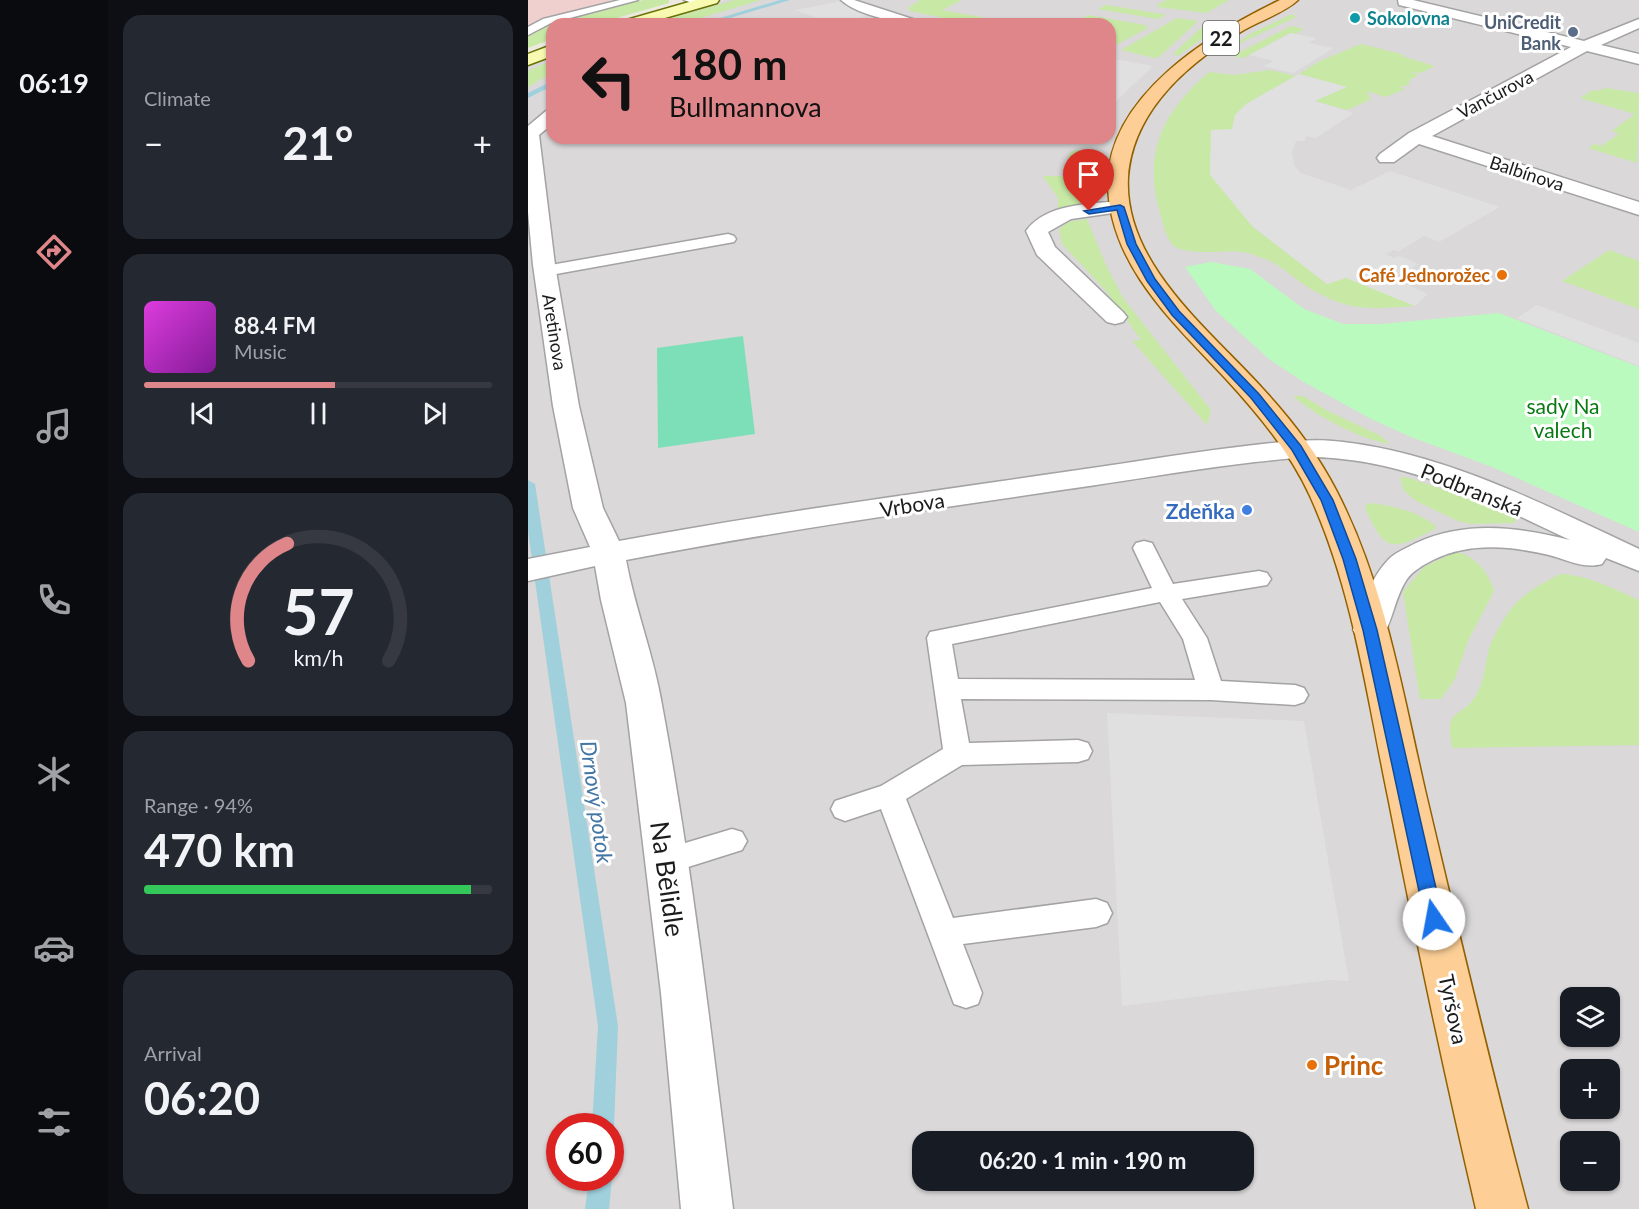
<!DOCTYPE html>
<meta charset="utf-8">
<style>
body{margin:0;font-family:Lato,sans-serif;background:#242831;color:#f1f3f6;height:100vh;display:flex;flex-direction:column;font-size:22px;white-space:nowrap}
*{box-sizing:border-box;margin:0}
p{font-size:20px;color:#9ea1a6}
.icon{flex:none;width:33px;height:33px;fill:none;stroke:currentColor;stroke-width:2;stroke-linecap:round;stroke-linejoin:round}
.map{position:relative;flex:1;overflow:hidden}
.details{display:flex;flex-direction:column;gap:15px;padding:15px;background:#0d0f14;width:420px}
.details>*{flex:none}
.top-card{position:absolute;left:18px;top:18px;width:570px;height:126px;border-radius:18px;box-shadow:0 2px 4px #0004;background:#de8689;color:#111;overflow:hidden}
.tools{position:absolute;left:1032px;top:987px;display:grid;gap:12px}
.tools a{display:grid;place-items:center;width:60px;height:60px;border-radius:12px;background:#171b24;box-shadow:0 2px 4px #0004;font-size:30px}
.speed{position:absolute;left:18px;top:1113px;display:flex;gap:12px;font-size:30px;font-weight:700;text-align:center}
.speed>*{display:grid;place-content:center;width:78px;height:78px;border-radius:50%;background:#171b24;box-shadow:0 2px 4px #0004;line-height:1}
.speed .limit{border:9px solid #d22;background:#fff;color:#111}
.pin{position:absolute;display:grid;place-items:center;width:51px;height:51px;color:#fff;margin:-62px -26px;border-radius:50% 50% 50% 0;rotate:-45deg;box-shadow:0 0 6px #0007}
.pin .icon{rotate:45deg}
.me{position:absolute;width:66px;margin:-33px;rotate:348deg;stroke-linejoin:round;filter:drop-shadow(0 0 4px #0008)}
.turn{display:flex;align-items:center;gap:21px;height:126px;padding:0 24px;font-size:27px}
.turn .icon{width:78px;height:78px;stroke-width:2.5}
.turn b{display:block;font-size:42px;line-height:51px}
.big{font-size:45px;font-weight:700;line-height:1.1}
.details .widget{flex:1;display:flex;flex-direction:column;justify-content:center;gap:9px;min-width:0;padding:0 21px;border-radius:18px;background:#242831}
.details .dial{align-items:center;gap:0}
.dial svg{height:156px;overflow:visible;fill:none;stroke:#363941;stroke-width:7;stroke-linecap:round;text-anchor:middle}
.dial text{fill:#f1f3f6;stroke:none}
.song{display:flex;align-items:center;gap:18px}
.cover{width:72px;height:72px;border-radius:9px;background:linear-gradient(135deg,hsl(300 70% 55%),hsl(290 70% 35%))}
.played{height:6px;border-radius:3px;background:linear-gradient(90deg,#de8689 55%,#363941 55%)}
.keys{display:flex;justify-content:space-around;direction:ltr}
.heat{display:flex;justify-content:space-between;align-items:center;font-size:33px;direction:ltr}
.charge{height:9px;border-radius:4px;background:linear-gradient(90deg,#34c759 94%,#363941 0)}
.trip{position:absolute;left:384px;top:1131px;width:342px;height:60px;border-radius:18px;background:#171b24;box-shadow:0 2px 4px #0004;font-weight:700;line-height:60px;text-align:center}
main{display:flex;flex:1;min-height:0}
.dock{display:flex;flex-direction:column;width:108px;justify-content:space-around;align-items:center;background:#090b0e;color:#9ea1a6}
.dock .icon{width:42px;height:42px}
.dock .active{color:#de8689}
.dock b{font-size:27px;color:#f1f3f6}
.map>svg:first-child{display:block}
.residential{fill:#dad8d8;fill-rule:evenodd}
.commercial{fill:#efd0cf}
.grass{fill:#c8e9a5}
.park{fill:#bbfabf}
.pitch{fill:#7cdfb7}
.parking{fill:#e0e0e0}
.lines{fill:none;stroke-linecap:round;stroke-linejoin:round}
.stream{fill:#a0d0dc;fill-rule:evenodd}
.lane-casing{stroke:#a3a3a3;stroke-width:3}
.street-casing{stroke:#a3a3a3;stroke-width:3}
.secondary-casing{stroke:#687203;stroke-width:3}
.primary-casing{stroke:#936000;stroke-width:3}
.lane{fill:#fff;fill-rule:evenodd}
.street{fill:#fff;fill-rule:evenodd}
.secondary{fill:#f8fab2;fill-rule:evenodd}
.primary{fill:#fdcf96;fill-rule:evenodd}
.route{fill:#1a73e8;stroke:#114b97;stroke-width:1.5}
.culture-dot{fill:#0f9aa8;stroke:#fff;stroke-width:2}
.service-dot{fill:#5c6f8a;stroke:#fff;stroke-width:2}
.food-dot{fill:#e8710a;stroke:#fff;stroke-width:2}
.shop-dot{fill:#3f7fe0;stroke:#fff;stroke-width:2}
.labels{text-anchor:middle;dominant-baseline:central;stroke-width:6;stroke-linejoin:round;paint-order:stroke}
.far-culture-label{font-size:18px;font-weight:bold;fill:#0d838f;stroke:#fff;text-anchor:start}
.far-service-label{font-size:18px;font-weight:bold;fill:#4e5e75;stroke:#fff;text-anchor:end}
.far-street-label{font-size:18px;fill:#1c1c1c;stroke:#fff}
.far-food-label{font-size:18px;font-weight:bold;fill:#c56008;stroke:#fff;text-anchor:end}
.shield{fill:#fff;stroke:#606060;stroke-width:1.5}
.shield-label{font-size:20px;font-weight:bold;fill:#1c1c1c}
.park-label{font-size:21px;fill:#097a11;stroke:#fff}
.street-label{font-size:21px;fill:#1c1c1c;stroke:#fff}
.shop-label{font-size:21px;font-weight:bold;fill:#366cbe;stroke:#fff;text-anchor:end}
.water-label{font-size:22px;font-style:italic;fill:#4476a4;stroke:#fff}
.near-street-label{font-size:26px;fill:#1c1c1c;stroke:#fff}
.near-food-label{font-size:26px;font-weight:bold;fill:#c56008;stroke:#fff;text-anchor:start}
</style>
<main>
<nav class="dock">
<b>06:19</b>
<svg class="icon active" aria-label="directions" viewBox="0 0 24 24"><path d="M12 3l9 9-9 9-9-9zM9 14v-3h6M13 9l2 2-2 2"/></svg>
<svg class="icon" aria-label="music" viewBox="0 0 24 24"><path d="M9 18V5l10-2v13"/><circle cx="6" cy="18" r="3"/><circle cx="16" cy="16" r="3"/></svg>
<svg class="icon" aria-label="phone" viewBox="0 0 24 24"><path d="M5 4h4l2 5-3 2q2 4 5 5l2-3 5 2v4C11 20 4 13 5 4z"/></svg>
<svg class="icon" aria-label="climate" viewBox="0 0 24 24"><path d="M12 3v18M4 7l16 10M4 17L20 7"/></svg>
<svg class="icon" aria-label="car" viewBox="0 0 24 24"><path d="M5 17H2v-5l4-1 3-4h7l3 4 3 1v5h-3M9 17h6M6 11h13"/><circle cx="7" cy="17" r="2"/><circle cx="17" cy="17" r="2"/></svg>
<svg class="icon" aria-label="filters" viewBox="0 0 24 24"><path d="M4 7h16M4 17h16"/><circle cx="9" cy="7" r="2"/><circle cx="15" cy="17" r="2"/></svg>
</nav>
<section class="details">
<div class="widget"><p>Climate</p>
<div class="heat"><a>−</a><b class="big">21°</b><a>+</a></div>
</div>
<div class="widget">
<div class="song"><i class="cover"></i><div><b>88.4 FM</b><p>Music</p></div></div>
<div class="played"></div>
<div class="keys"><svg class="icon" aria-label="previous" viewBox="0 0 24 24"><path d="M18 5L8 12l10 7zM5 5v14"/></svg><svg class="icon" aria-label="pause" viewBox="0 0 24 24"><path d="M8 5v14M16 5v14"/></svg><svg class="icon" aria-label="next" viewBox="0 0 24 24"><path d="M6 5l10 7-10 7zM19 5v14"/></svg></div>
</div>
<div class="widget dial"><svg viewBox="0 0 100 80">
<path d="M14 69A42 42 0 1 1 86 69"/>
<path d="M14 69A42 42 0 0 1 34 9" stroke="#de8689"/>
<text x="50" y="56" font-size="32" font-weight="700">57</text>
<text x="50" y="72" font-size="11">km/h</text>
</svg></div>
<div class="widget"><p>Range · 94%</p><b class="big">470 km</b><div class="charge"></div></div>
<div class="widget"><p>Arrival</p><b class="big">06:20</b></div>
</section>
<div class="map">
<svg width="1111" height="1209" viewBox="0 0 1111 1209">
<rect width="100%" height="100%" fill="#ede9e1"/>
<path class="residential" d="M197 0H1111V1209H0V55L24 48V138H582V24H111ZM1042 998H1082V1036H1042ZM1042 1070H1082V1108H1042ZM32 1126H82V1178H32ZM394 1142H716V1180H394ZM1042 1142H1082V1180H1042Z"/>
<path class="commercial" d="M0 0H84L38 24H24L0 43Z"/>
<path class="grass" d="M115 0H141V3L68 24H24V39L0 48V37L21 24 36 19Z
M207 0H233L152 24H122Z
M392 0H434L414 10 491 24H445L382 11 380 8Z
M638 0H701L678 13 630 7 629 5Z
M578 5 634 14 638 15 630 19 570 9Z
M764 14 768 17 699 49 724 33Z
M560 15 617 25 620 28 582 48V24H544Z
M649 18 670 21 631 57 626 58 593 50Z
M686 22 693 25 650 56 645 54 674 27Z
M763 26 776 29 767 34 762 33 716 58 704 56Z
M833 44 877 55 873 56 907 66 893 73 882 72 891 75 881 80 883 81 879 83 882 85 871 87 877 89 858 97 842 92 838 94 843 96 840 98 844 99 819 110 786 101 818 87 771 74 792 61Z
M24 60V73L0 87V71Z
M742 70 768 76 718 104 724 226 799 284 818 277 887 306C840 309 820 312 778 286 766 278 754 266 740 260 732 257 723 253 714 252 696 250 660 256 646 246 638 239 635 223 632 213 614 152 636 111 681 72L706 75Z
M1077 88 1111 93 1109 163 1060 148 1067 144 1073 146 1091 134 1084 131 1107 114 1052 98 1065 90 1070 91Z
M560 150 556 169 537 168 543 151Z
M515 176H555L554 208 530 211V198Z
M559 219 577 263 595 298 683 410 679 425 604 341 613 340 578 291 534 244 531 229 540 222Z
M1081 250 1111 261V309L1034 281Z
M765 396H775L800 411 851 435 862 444C833 440 786 415 765 396Z
M878 477 935 496 984 515 988 518 987 523 943 524 930 521 888 501 876 491 872 478Z
M842 503C867 506 888 511 908 526L907 529C865 550 858 555 837 508L838 505Z
M927 552C946 554 961 573 966 591L940 641 927 679 913 699H892L875 592 896 567Z
M1032 574C1060 575 1086 589 1111 600V745L924 748C916 705 933 721 949 694 956 681 957 664 961 649 963 642 967 635 971 628 987 598 1002 590 1032 574Z"/>
<path class="park" d="M683 262 722 269 776 309 815 324H853L971 313 1111 367V532L964 467 883 437 843 419 774 381 741 359 688 311 657 267Z"/>
<path class="pitch" d="M215 336 227 434 130 448 129 348Z"/>
<path class="parking" d="M319 0 347 12 317 24H305L267 10Z
M763 33 789 38 781 43 806 48 765 73 735 66 746 61 721 55Z
M582 58 625 66 582 107Z
M771 74 819 87 787 101 826 113 788 138 778 136 777 141H768L764 152 766 165 773 173 823 190 862 171 972 207 911 242 896 236 870 252 866 250 858 254 866 258 872 256 891 264 865 278 900 294 887 306 818 278 799 284 724 226 682 175 683 130 704 129 707 115 718 104Z
M1009 305 1111 343V366L989 318Z
M579 713 776 721 821 981 801 980 594 1006Z"/>
<g class="lines">
<path class="stream" d="M252 0H262L182 24H172Z
M24 81V86L0 98V93Z
M0 480 7 484 90 1026 86 1126 82 1134V1126H64L70 1026 0 531Z
M82 1175 84 1178 81 1209H57L61 1178H82Z"/>
<g class="lane-casing">
<path id="lane" d="M92 0H110L23 23 0 35V27L15 19Z
M156 0H173L177 3 172 6Z
M313 0H326L400 24C375 24 332 17 313 0Z
M200 234 206 236 208 239 206 242 17 276 9 271 17 266Z
M616 541 624 543 645 584 731 571 739 573 743 579 739 585 654 599 679 638 693 681 767 685 776 688 780 695 776 702 767 705 683 700 433 699 441 743 550 740 560 743 564 751 560 759 550 762 434 765 378 799 425 918 568 899 579 903 584 913 579 923 568 927 435 944 454 993 450 1004 438 1008 426 1004 353 809 317 821 307 817 303 809 307 801 353 786 415 749 399 638 402 632 624 588 605 548 608 543ZM632 602 655 639 667 680 430 679 424 644Z
M204 829 214 832 219 841 214 850 138 874 127 870 123 861 127 852Z"/>
</g>
<g class="street-casing">
<path id="street" d="M870 0H885L1056 41 1111 19V28L1073 45 1111 54V64L1059 51 904 136 1111 202V215L891 144 866 162H852L849 158 852 154 881 133 1043 47 871 5Z
M24 110V124L11 135 27 265 51 406 75 508 91 541C248 512 406 491 564 468 618 460 672 451 726 445 755 442 785 438 815 442 919 454 1017 505 1111 549V571L1078 558 1074 564C1056 569 1039 560 1021 555 982 546 942 542 905 560 895 565 885 571 879 579 867 597 865 620 854 638L842 642 830 638 825 630C834 606 842 579 860 560 867 552 879 548 888 543 938 520 990 527 1042 540 970 506 894 467 814 459 785 455 756 459 727 462 674 468 621 477 568 485 411 508 254 530 98 560 107 609 126 656 134 705 165 872 184 1041 205 1209H153L133 993 98 703 73 600 67 566 0 581V559L62 547 45 508 25 406 5 265 0 212V126L18 111Z
M592 201 599 203 602 207 599 211 543 219 520 232 527 247 595 312 599 317 595 322 587 324 579 322 509 255 498 231C518 203 562 204 592 201Z"/>
</g>
<g class="secondary-casing">
<path id="secondary" d="M168 0H191L189 3 116 24H93L95 21Z
M24 45V56L0 65V54Z"/>
</g>
<g class="primary-casing">
<path id="primary" d="M752 0H770C756 13 733 20 716 30 661 62 605 110 600 177 595 264 683 331 735 389 763 419 789 453 808 490 856 582 874 689 897 790 930 930 963 1070 1000 1209H948C916 1072 887 935 860 797 839 696 825 590 782 496 762 452 730 414 698 379 646 323 580 264 580 182 581 95 683 33 752 0Z"/>
</g>
<use href="#lane" class="lane"/>
<use href="#street" class="street"/>
<use href="#secondary" class="secondary"/>
<use href="#primary" class="primary"/>
</g>
<path class="route" d="M592 205 596 207 608 244 627 279 651 311 731 394 773 446 805 500 828 559 849 630 915 919 912 925 906 927 900 925 897 919 835 630 815 559 793 500 764 450 723 398 644 315 619 281 599 244 589 210 561 214 556 211Z"/>
<circle class="culture-dot" cx="827" cy="18" r="6"/>
<circle class="service-dot" cx="1045" cy="32" r="6"/>
<g class="food-dot">
<circle cx="974" cy="275" r="6"/>
<circle cx="784" cy="1065" r="6"/>
</g>
<circle class="shop-dot" cx="719" cy="510" r="6"/>
<g class="labels">
<g class="far-culture-label">
<text x="839" y="18">Sokolovna</text>
</g>
<g class="far-service-label">
<text x="1033" y="22">UniCredit<tspan x="1033" dy="21">Bank</tspan></text>
</g>
<g class="far-street-label">
<text transform="translate(967 94) rotate(-28)">Vančurova</text>
<text transform="translate(999 173) rotate(18)">Balbínova</text>
<text transform="translate(27 332) rotate(81)">Aretinova</text>
</g>
<g class="far-food-label">
<text x="962" y="275">Café Jednorožec</text>
</g>
<rect class="shield" x="675" y="21" width="36" height="34" rx="4.5"/>
<g class="shield-label">
<text x="693" y="38">22</text>
</g>
<g class="park-label">
<text x="1035" y="405">sady Na<tspan x="1035" dy="24">valech</tspan></text>
</g>
<g class="street-label">
<text transform="translate(944 489) rotate(22)">Podbranská</text>
<text transform="translate(384 504) rotate(-9)">Vrbova</text>
<text transform="translate(926 1009) rotate(78)">Tyršova</text>
</g>
<g class="shop-label">
<text x="707" y="510">Zdeňka</text>
</g>
<g class="water-label">
<text transform="translate(69 802) rotate(82)">Drnový potok</text>
</g>
<g class="near-street-label">
<text transform="translate(140 879) rotate(82)">Na Bělidle</text>
</g>
<g class="near-food-label">
<text x="796" y="1065">Princ</text>
</g>
</g>
</svg>
<div class="tools">
<a><svg class="icon" aria-label="layers" viewBox="0 0 24 24"><path d="M12 4l9 5-9 5-9-5zM3 14l9 5 9-5"/></svg></a>
<a>+</a>
<a>−</a>
</div>
<div class="speed"><div class="limit">60</div></div>
<div class="pin" style="left:561px;top:211px;background:#d93025"><svg class="icon" aria-label="arrive" viewBox="0 0 24 24"><path d="M6 21V4h12l-3 4 3 4H6"/></svg></div>
<svg class="me" style="left:906px;top:919px" viewBox="-20 -20 40 40"><circle r="19" fill="#fff"/><path d="M0-13L10 11 0 6-10 11z" fill="#1a73e8"/></svg>
<div class="trip">06:20 · 1 min · 190 m</div>
<div class="top-card">
<div class="turn"><svg class="icon" aria-label="left" viewBox="0 0 24 24"><path d="M17 20v-9H6M10 6l-5 5 5 5"/></svg><div><b>180 m</b>Bullmannova</div></div>
</div>
</div>
</main>
